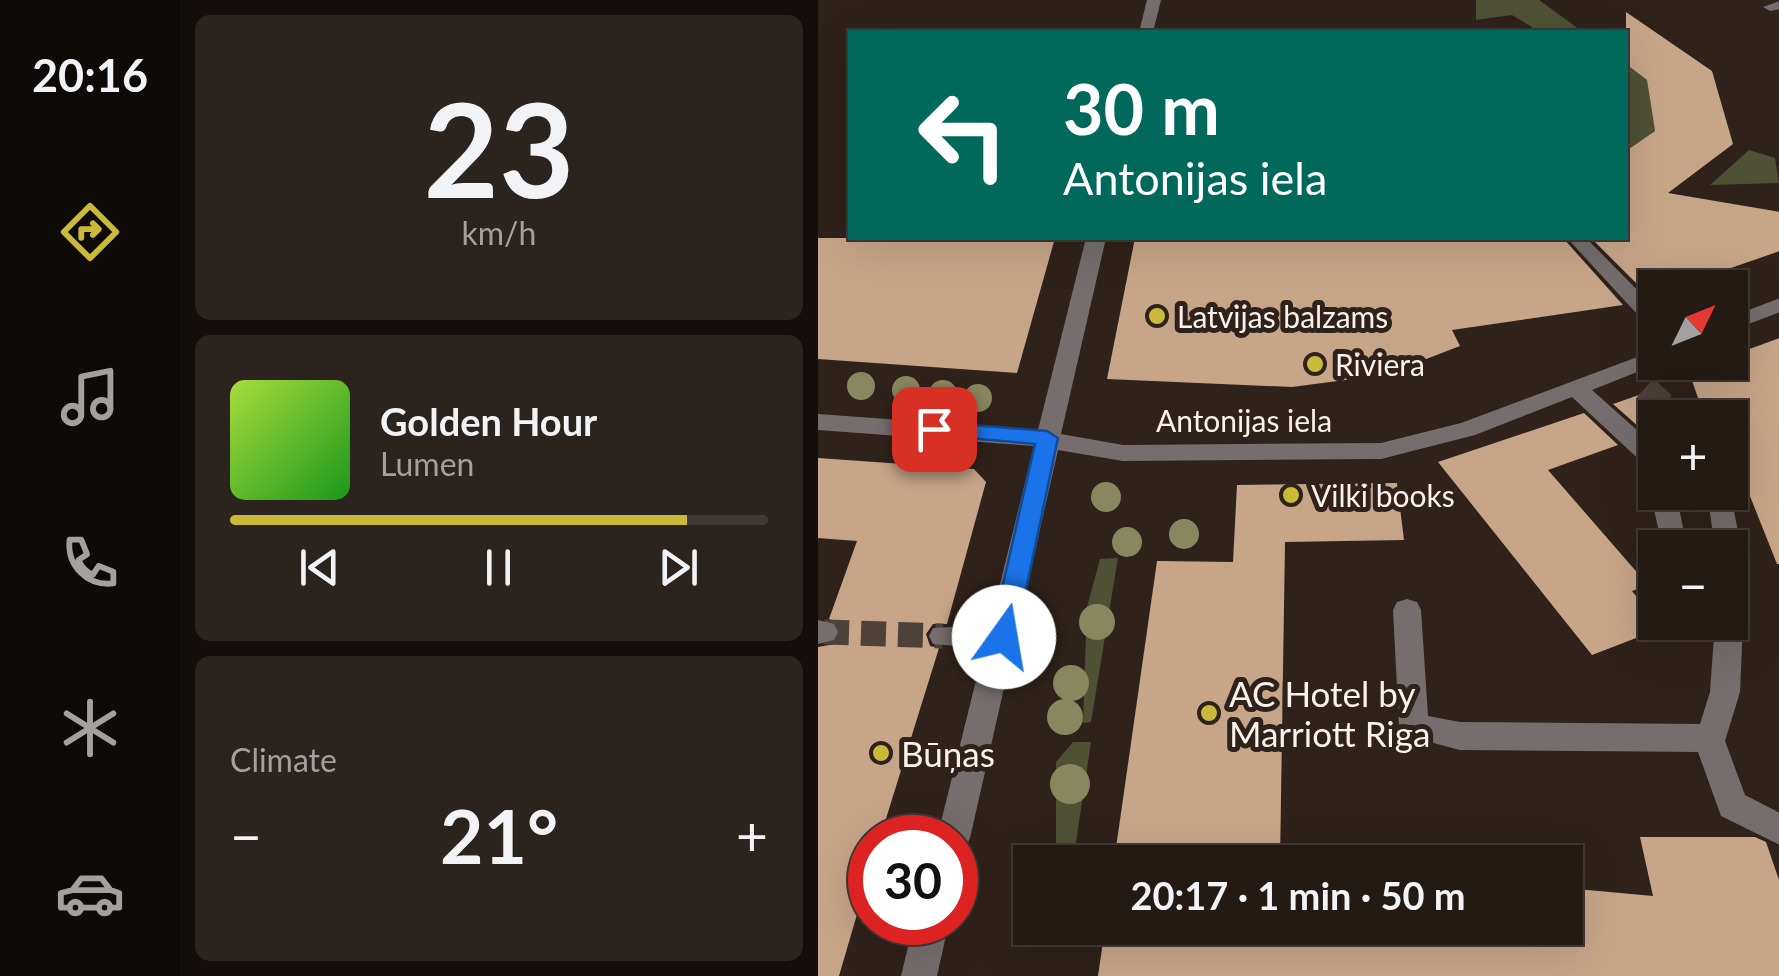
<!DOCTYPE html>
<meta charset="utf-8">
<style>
body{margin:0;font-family:Lato,sans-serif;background:#2b231d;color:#f1f3f6;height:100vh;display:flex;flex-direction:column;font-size:38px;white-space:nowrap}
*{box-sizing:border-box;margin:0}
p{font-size:32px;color:#a3a1a0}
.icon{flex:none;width:55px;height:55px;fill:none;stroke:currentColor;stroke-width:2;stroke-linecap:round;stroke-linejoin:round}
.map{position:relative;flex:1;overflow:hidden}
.sheet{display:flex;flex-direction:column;gap:15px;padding:15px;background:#130e0b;width:638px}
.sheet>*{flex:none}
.guide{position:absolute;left:30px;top:30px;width:780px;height:210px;border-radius:0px;box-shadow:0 10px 40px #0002,0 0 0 2px #403834;background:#00695c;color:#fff;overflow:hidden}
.needle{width:65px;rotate:47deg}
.controls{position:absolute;left:820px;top:270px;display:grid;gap:20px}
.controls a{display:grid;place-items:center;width:110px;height:110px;border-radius:0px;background:#231a14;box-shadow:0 10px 40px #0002,0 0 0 2px #403834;font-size:50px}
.speed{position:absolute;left:30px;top:815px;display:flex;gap:20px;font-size:50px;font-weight:700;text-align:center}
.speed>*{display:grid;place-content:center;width:130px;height:130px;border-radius:50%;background:#231a14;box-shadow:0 10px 40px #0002,0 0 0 2px #403834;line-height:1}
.speed .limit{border:15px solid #d22;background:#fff;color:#111}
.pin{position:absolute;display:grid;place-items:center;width:85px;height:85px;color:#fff;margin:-42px;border-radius:20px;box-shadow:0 5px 15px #0006}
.me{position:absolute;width:110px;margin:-55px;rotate:13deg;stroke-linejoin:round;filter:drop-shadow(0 0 8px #0008)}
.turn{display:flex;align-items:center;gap:35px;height:210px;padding:0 50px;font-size:45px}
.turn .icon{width:130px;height:130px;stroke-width:2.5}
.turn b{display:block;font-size:70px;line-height:85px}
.big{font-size:75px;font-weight:700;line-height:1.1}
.sheet .card{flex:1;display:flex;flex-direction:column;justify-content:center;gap:15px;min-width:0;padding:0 35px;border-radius:15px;background:#2b231d}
.sheet .dial{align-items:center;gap:0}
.dial b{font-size:130px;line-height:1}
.song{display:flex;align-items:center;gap:30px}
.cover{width:120px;height:120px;border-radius:15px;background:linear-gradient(135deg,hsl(80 70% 55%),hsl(120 70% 35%))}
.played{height:10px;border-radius:5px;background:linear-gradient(90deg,#c9ba3a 85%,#403834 85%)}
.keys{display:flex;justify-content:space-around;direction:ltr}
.heat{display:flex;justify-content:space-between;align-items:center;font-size:55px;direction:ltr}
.trip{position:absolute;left:195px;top:845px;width:570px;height:100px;border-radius:0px;background:#231a14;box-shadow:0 10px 40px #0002,0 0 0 2px #403834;font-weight:700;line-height:100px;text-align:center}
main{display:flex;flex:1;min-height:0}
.dock{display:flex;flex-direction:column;width:180px;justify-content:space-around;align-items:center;background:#0e0a08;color:#a3a1a0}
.dock .icon{width:70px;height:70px}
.dock .on{color:#c9ba3a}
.dock b{font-size:45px;color:#f1f3f6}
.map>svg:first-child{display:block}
.green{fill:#4e5134}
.building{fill:#c7a589}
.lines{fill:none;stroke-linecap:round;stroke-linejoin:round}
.minor-tunnel{stroke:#4e413a;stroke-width:25;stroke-dasharray:25 12;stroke-linecap:butt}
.minor{fill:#766e6e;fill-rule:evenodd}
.tree{fill:#898760}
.route{fill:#1a73e8;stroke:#114b97;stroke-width:2.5}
.poi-dot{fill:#c9ba3a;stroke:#2f221b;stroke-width:4}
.labels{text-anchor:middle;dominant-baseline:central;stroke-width:10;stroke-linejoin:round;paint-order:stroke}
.poi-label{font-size:30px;fill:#fbf1ed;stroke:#2f221b;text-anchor:start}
.street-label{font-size:30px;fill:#fbf1ed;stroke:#2f221b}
.near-poi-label{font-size:35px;fill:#fbf1ed;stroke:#2f221b;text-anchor:start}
</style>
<main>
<nav class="dock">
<b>20:16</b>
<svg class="icon on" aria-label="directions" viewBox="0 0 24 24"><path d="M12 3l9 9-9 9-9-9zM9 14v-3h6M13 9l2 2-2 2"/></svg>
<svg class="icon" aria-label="music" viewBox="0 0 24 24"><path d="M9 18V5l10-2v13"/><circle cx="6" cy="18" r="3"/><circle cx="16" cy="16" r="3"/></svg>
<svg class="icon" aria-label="phone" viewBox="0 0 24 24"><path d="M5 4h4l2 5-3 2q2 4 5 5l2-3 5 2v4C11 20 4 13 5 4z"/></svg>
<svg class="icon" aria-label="climate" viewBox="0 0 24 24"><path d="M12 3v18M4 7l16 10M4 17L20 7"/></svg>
<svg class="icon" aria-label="car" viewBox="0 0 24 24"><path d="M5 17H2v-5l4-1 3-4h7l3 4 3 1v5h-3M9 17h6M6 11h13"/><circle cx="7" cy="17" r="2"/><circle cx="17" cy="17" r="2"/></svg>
</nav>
<section class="sheet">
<div class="card dial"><b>23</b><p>km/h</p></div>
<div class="card">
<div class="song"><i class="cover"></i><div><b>Golden Hour</b><p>Lumen</p></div></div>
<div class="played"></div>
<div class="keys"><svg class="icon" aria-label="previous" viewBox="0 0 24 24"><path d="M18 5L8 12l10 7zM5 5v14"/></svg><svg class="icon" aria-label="pause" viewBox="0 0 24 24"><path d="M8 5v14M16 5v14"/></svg><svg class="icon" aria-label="next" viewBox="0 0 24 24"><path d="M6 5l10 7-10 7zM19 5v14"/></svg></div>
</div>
<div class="card"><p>Climate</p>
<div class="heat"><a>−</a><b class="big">21°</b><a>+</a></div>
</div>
</section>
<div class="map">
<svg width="962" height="976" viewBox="0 0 962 976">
<rect width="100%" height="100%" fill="#2f221b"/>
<path class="green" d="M658 0H721L765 32H713L714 27 694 15 658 20Z
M808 64 829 80 837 131 808 151Z
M931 150 957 158 961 183 892 185Z
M300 558 273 722 265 723 269 607 282 559Z
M255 742H273L255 862H238V762Z"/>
<path class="building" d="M808 12 894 71 915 144 850 193 962 212V251L855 288H841L838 278V294L831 296 773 238H808V151L837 131 829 80 808 64Z
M0 238H237L199 373 0 359Z
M317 238H745L805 305 634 330 642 346 590 366 535 379 474 387 289 379Z
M962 338V564H959L912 446V418H887L871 372 896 362H912V356Z
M838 389V432L830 435 795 404Z
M766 413 800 445 730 470 830 585 814 591 844 628 774 655 620 462Z
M0 458 156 469 168 482 129 624H115L108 634 112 646 121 648 62 838H52V870L21 976H0V647L17 644 23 634 19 622 11 619 39 541 0 538Z
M579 483 586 540 467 542 462 862H296L339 561 415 562 419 485Z
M822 837H937L948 842 962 883V976H280L287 928H748V888L835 896Z"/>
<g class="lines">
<path class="minor-tunnel" d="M827 388 861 418
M6 632 125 636"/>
<path class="minor" d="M329 0H343L335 32H321Z
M962 1V9L952 11 945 7Z
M268 238H288L243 434 305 445 563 443 643 423 838 350V362H844L774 390 838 447V469L829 467 754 397 657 435 563 459 305 461 240 450 152 838 147 849 138 853V838H119L166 648 115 644 111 636 115 628 172 625 216 446 0 430V414L220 430Z
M749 238H768L838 309V328L831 327Z
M962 298V312L912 331V317Z
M836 486 838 492H858L869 548 844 545 832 492Z
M912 490 923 548 912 557V548H897L889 492Z
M912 564 922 567C927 577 927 587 922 598L912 601Z
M589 599 599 602 603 610 610 716 642 722 882 724 892 692 897 622H912V611L921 614 925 622 922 692 907 741 927 795 962 813V845L903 816 880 752 642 750 585 735 581 726 575 610 579 602Z
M0 620 16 624 20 632 16 640 0 644Z
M96 922H131L119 976H83Z"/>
</g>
<g class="tree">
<circle cx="43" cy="386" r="14"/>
<circle cx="88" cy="390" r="14"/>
<circle cx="125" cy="394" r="14"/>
<circle cx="160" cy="398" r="14"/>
<circle cx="288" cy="497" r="15"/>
<circle cx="366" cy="534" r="15"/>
<circle cx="309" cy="542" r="15"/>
<circle cx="279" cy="622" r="18"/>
<circle cx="253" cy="683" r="18"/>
<circle cx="247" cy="717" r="18"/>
<circle cx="252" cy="784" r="20"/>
</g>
<path class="route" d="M116 422 229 431 240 438 198 637 186 648 173 637 217 444 109 434V424Z"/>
<g class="poi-dot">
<circle cx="339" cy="316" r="10"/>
<circle cx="497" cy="364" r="10"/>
<circle cx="473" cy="495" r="10"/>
<circle cx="391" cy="713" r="10"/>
<circle cx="63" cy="753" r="10"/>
</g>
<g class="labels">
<g class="poi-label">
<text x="359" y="316">Latvijas balzams</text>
<text x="517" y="364">Riviera</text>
<text x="493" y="495">Vilki books</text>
</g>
<g class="street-label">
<text x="426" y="420">Antonijas iela</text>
</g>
<g class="near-poi-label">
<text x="411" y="693">AC Hotel by<tspan x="411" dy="40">Marriott Riga</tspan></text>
<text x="83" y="753">Būņas</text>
</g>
</g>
</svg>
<div class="controls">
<a><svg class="needle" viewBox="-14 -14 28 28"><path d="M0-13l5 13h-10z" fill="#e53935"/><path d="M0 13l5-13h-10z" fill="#a3a1a0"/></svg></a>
<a>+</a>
<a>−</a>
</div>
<div class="speed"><div class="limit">30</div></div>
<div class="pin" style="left:116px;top:429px;background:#d93025"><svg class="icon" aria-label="arrive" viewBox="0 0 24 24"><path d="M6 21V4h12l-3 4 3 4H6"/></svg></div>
<svg class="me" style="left:186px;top:637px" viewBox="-20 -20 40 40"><circle r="19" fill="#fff"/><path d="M0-13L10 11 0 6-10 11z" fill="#1a73e8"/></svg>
<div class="trip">20:17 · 1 min · 50 m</div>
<div class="guide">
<div class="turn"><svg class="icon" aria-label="left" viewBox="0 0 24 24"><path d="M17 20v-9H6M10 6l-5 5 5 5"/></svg><div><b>30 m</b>Antonijas iela</div></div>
</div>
</div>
</main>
